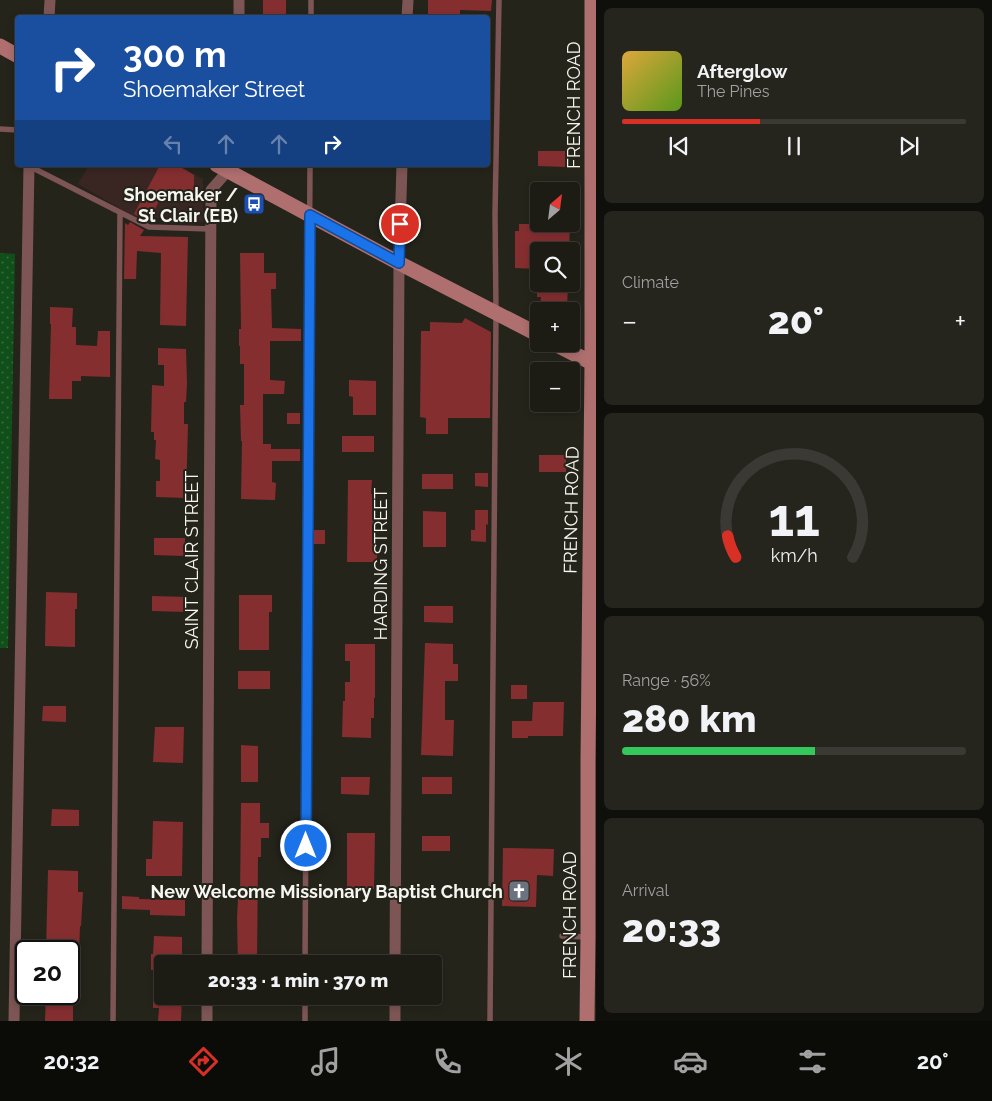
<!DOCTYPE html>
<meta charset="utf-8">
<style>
body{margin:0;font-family:Raleway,sans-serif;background:#25241d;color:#f1f3f6;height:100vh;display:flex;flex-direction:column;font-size:19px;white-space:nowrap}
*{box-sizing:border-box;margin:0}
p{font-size:16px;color:#a0a1a0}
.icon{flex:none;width:28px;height:28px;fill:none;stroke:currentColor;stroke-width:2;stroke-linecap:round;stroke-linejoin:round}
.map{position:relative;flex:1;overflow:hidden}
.details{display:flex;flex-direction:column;gap:8px;padding:8px;background:#0f0f0b;width:396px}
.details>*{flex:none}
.guide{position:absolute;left:15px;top:15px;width:475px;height:152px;border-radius:5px;box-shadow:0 2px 8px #0003,0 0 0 1px #3a3934;background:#1a4fa0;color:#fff;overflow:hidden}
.needle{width:32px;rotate:28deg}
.controls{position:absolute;left:530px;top:182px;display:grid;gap:10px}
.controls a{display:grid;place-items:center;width:50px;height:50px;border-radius:5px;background:#1c1b14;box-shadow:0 2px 8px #0003,0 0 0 1px #3a3934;font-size:25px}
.speed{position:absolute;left:15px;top:940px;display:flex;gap:10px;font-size:25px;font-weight:700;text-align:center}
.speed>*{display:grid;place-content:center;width:65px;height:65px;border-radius:50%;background:#1c1b14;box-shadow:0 2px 8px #0003,0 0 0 1px #3a3934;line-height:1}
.speed .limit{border:2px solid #111;border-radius:8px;background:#fff;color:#111}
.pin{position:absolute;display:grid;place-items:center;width:42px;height:42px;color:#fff;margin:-21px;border:2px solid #fff;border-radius:50%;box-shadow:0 1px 5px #0007}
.me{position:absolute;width:55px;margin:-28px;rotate:0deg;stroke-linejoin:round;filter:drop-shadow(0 0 4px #0008)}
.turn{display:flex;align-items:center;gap:18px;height:105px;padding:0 25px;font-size:22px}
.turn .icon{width:65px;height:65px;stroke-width:2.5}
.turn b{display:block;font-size:35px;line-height:42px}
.lanes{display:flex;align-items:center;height:48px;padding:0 25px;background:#0003;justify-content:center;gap:25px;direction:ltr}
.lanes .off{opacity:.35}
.big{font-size:38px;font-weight:800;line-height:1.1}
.details .widget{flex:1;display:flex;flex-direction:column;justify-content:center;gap:8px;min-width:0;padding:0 18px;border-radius:8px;background:#25241d}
.details .dial{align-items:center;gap:0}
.dial svg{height:130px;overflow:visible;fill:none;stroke:#3a3934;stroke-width:7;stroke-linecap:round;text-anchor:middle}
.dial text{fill:#f1f3f6;stroke:none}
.song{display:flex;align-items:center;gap:15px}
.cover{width:60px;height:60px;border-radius:8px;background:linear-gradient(135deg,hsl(40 70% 55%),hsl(90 70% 35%))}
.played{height:5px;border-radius:2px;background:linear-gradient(90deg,#d93025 40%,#3a3934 40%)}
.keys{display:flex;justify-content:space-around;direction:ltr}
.heat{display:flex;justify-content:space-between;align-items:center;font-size:28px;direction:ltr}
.charge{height:8px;border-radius:4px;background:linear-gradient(90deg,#34c759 56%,#3a3934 0)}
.trip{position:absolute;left:154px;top:955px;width:288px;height:50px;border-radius:5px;background:#1c1b14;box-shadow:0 2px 8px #0003,0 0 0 1px #3a3934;font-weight:800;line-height:50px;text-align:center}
.menu{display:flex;height:80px;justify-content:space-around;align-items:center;background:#0b0b08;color:#a0a1a0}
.menu .icon{width:35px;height:35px}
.menu .active{color:#d93025}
.menu b{font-size:22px;color:#f1f3f6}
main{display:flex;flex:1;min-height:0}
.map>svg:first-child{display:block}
.commercial{fill:#392622}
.grass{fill:url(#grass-dots)}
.building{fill:#852e30}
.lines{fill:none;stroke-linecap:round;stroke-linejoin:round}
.lane{stroke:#7d5554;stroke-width:5.5}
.street{stroke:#7d5554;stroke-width:11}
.secondary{stroke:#af6f6f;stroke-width:15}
.route-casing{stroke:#114b97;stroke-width:12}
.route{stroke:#1a73e8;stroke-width:9}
.labels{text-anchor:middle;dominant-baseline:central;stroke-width:4;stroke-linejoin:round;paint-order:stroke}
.street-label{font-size:18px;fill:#f6f5ef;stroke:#25241b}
.poi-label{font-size:18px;font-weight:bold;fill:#f6f5ef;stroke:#25241b;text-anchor:end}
</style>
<main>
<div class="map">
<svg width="596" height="1021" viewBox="0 0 596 1021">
<defs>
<pattern id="grass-dots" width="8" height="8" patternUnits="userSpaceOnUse" patternTransform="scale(1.25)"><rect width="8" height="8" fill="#104f19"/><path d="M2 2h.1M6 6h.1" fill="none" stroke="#33693b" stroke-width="1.8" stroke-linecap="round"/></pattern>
</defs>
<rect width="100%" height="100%" fill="#25241b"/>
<path class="commercial" d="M89 165H178L203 179V222L133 216 78 184Z"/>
<path class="grass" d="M0 253 15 254 8 648H0Z"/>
<path class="building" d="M263 0H286V18H263Z
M428 0H492L491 11 460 10V15L428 14Z
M538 151H566V167L538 166Z
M160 165H177L194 175V200L161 198 148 221 134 214Z
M130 222 144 230 140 236 188 237 186 326 160 325 161 253 137 251 136 279H124L125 223 128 225Z
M519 224H570L569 251H539V269L515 268V231H519Z
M240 253H264V273H276V289H271L272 328 301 329V341H270V380L285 381 284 394H263V444H271V449H300V461H272V482L276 483 275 500 241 499 242 441H241L240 405H244V364H240V346H239V329H241Z
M537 284H568L567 307 540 306 541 297H537Z
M50 307 73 308 72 327H76V345L97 346 98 331H110V377L81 376V381H72V399H49L51 324H50Z
M465 318 491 332 490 418H448V434H426V418L420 417 421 331H430V322L462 323Z
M158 348 186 349 187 383 186 402H184V424H188L186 498 156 497V481H160V460L155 459 156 440H154V432H151L152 385 164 386V365H158Z
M349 380 376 381V415H353V397L349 396Z
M287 413H300V424H287Z
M342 436H374V452H342Z
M539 455H566V472H539Z
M475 473H488V487L475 486Z
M422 474H453V489H422Z
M348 480H372L371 494H375V532H377V562H347Z
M475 510H488V525L486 524V542L471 541V530H475Z
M423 511 446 512V547H423Z
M313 530H325V544H313Z
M154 538H185V556L154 555Z
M46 592 77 593V609H75V647L45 646Z
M239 595H272V612H269V650H239Z
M152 596 187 597V612L152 611Z
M424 606H453V623L424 622Z
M425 643 453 644V664H458V681H445V720H454L453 756 421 755Z
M345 644H375V698H374V718H371V738L342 737 343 701H345V682H350V661H345Z
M238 671H270V689H238Z
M511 685H527V699H511Z
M533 702H564L563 736H528V738H512V721H532Z
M43 706H66V722L42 721Z
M155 727H184L183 763 153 762Z
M241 745 258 746V782H241Z
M341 777H370L369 795 341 794Z
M422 777H452V794H422Z
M241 803H260V823H269V838H261V857H258L257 964H238L237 918 238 898H240Z
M52 809 79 810V826H51Z
M153 821 183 822 182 876H146V859H152Z
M347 833H375L374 889H347Z
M422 836H450V851H422Z
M503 848 554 849 553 876 537 875 536 907 502 906Z
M48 870 78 871V892H83L81 926H80L79 953H69V951H46Z
M122 896 139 897V899L185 900V916L150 915V910L122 909Z
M154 936 182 937V964H162V970H151V954H153Z
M46 994H73V1021H45Z
M153 996H182L181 1021H158L159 1008H153Z"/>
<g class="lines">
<path class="lane" d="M311 18V0
M0 129 18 130
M29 166 149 227 210 229
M562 936 586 937
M305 964 310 165
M113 1021 120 213
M305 1021V996
M490 1021 496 313 495 214 499 0"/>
<path class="street" d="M49 18 50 0
M239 18V0
M407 18 408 0
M207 964 211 190 232 166
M395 964 399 263 402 165
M14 1021 29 165
M207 1021V996
M395 1021V996"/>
<path class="secondary" d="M0 46 18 56
M217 165 399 263 539 335
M555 344 596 365
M587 1021 588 937V762L592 362V0"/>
</g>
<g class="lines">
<g class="route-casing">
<path id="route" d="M306 846 310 215 399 263 400 224"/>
</g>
<use href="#route" class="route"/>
</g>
<defs>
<g id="bus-square" transform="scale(1.125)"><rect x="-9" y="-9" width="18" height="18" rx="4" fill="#1a4fb4" stroke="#25241b"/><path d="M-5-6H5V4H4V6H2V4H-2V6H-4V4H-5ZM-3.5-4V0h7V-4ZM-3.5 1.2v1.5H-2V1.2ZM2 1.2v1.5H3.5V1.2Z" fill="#fff"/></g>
<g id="church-square" transform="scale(1.125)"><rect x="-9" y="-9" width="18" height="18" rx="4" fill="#6b7280" stroke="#25241b"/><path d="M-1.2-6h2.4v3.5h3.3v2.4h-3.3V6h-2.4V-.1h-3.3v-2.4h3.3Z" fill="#fff"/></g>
</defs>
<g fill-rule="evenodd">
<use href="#bus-square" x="254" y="204"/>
<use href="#church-square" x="519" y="891"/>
</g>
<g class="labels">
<g class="street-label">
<text transform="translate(573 105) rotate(-90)">FRENCH ROAD</text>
<text transform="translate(571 510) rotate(-89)">FRENCH ROAD</text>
<text transform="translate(191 560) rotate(-90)">SAINT CLAIR STREET</text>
<text transform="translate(380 564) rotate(-90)">HARDING STREET</text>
<text transform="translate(569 915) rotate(-90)">FRENCH ROAD</text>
</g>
<g class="poi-label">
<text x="238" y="194">Shoemaker /<tspan x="238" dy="21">St Clair (EB)</tspan></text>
<text x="503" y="891">New Welcome Missionary Baptist Church</text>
</g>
</g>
</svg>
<div class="controls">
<a><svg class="needle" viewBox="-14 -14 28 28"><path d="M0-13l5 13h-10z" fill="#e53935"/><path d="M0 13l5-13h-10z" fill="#a0a1a0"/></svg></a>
<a><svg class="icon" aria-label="search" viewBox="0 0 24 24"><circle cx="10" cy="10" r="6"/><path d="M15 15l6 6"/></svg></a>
<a>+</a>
<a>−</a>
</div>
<div class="speed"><div class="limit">20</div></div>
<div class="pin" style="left:400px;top:224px;background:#d93025"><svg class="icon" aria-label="arrive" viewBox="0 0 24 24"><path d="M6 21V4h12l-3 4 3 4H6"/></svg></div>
<svg class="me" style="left:306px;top:846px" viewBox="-20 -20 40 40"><circle r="17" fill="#1a73e8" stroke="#fff" stroke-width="3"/><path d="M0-11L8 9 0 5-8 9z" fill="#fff"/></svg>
<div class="trip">20:33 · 1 min · 370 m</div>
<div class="guide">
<div class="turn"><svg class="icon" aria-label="right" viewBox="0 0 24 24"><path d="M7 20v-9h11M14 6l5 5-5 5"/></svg><div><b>300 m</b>Shoemaker Street</div></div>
<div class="lanes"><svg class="icon off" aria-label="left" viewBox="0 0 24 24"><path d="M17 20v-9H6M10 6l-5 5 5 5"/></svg><svg class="icon off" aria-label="ahead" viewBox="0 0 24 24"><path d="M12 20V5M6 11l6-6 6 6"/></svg><svg class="icon off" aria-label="ahead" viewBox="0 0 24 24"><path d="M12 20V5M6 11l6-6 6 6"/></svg><svg class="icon" aria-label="right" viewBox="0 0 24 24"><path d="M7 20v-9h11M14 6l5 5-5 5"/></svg></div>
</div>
</div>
<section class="details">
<div class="widget">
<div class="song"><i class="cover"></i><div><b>Afterglow</b><p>The Pines</p></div></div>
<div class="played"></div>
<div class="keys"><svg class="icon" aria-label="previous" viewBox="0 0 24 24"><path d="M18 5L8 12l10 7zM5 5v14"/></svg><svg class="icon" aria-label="pause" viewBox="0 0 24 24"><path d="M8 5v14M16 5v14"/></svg><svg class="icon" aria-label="next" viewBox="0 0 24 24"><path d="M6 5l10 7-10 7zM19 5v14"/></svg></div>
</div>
<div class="widget"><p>Climate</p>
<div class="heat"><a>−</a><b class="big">20°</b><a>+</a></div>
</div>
<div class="widget dial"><svg viewBox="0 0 100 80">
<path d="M14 69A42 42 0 1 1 86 69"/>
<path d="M14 69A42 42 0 0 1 9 56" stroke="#d93025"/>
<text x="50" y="56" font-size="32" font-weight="700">11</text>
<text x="50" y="72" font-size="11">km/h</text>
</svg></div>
<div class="widget"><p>Range · 56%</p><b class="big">280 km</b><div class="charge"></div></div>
<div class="widget"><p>Arrival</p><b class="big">20:33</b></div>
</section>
</main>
<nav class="menu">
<b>20:32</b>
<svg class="icon active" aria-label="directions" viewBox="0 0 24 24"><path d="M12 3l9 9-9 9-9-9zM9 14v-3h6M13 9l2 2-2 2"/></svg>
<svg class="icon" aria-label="music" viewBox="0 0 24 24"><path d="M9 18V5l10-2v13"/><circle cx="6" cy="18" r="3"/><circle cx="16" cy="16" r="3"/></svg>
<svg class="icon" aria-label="phone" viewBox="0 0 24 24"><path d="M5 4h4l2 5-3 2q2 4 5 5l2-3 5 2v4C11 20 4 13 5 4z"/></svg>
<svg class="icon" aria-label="climate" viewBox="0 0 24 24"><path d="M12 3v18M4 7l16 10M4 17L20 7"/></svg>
<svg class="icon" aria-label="car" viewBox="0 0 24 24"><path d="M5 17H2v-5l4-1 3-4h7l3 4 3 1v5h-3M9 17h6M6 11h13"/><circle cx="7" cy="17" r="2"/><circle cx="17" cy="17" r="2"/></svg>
<svg class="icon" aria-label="filters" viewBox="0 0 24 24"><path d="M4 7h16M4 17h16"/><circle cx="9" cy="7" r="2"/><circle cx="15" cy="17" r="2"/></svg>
<b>20°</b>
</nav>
